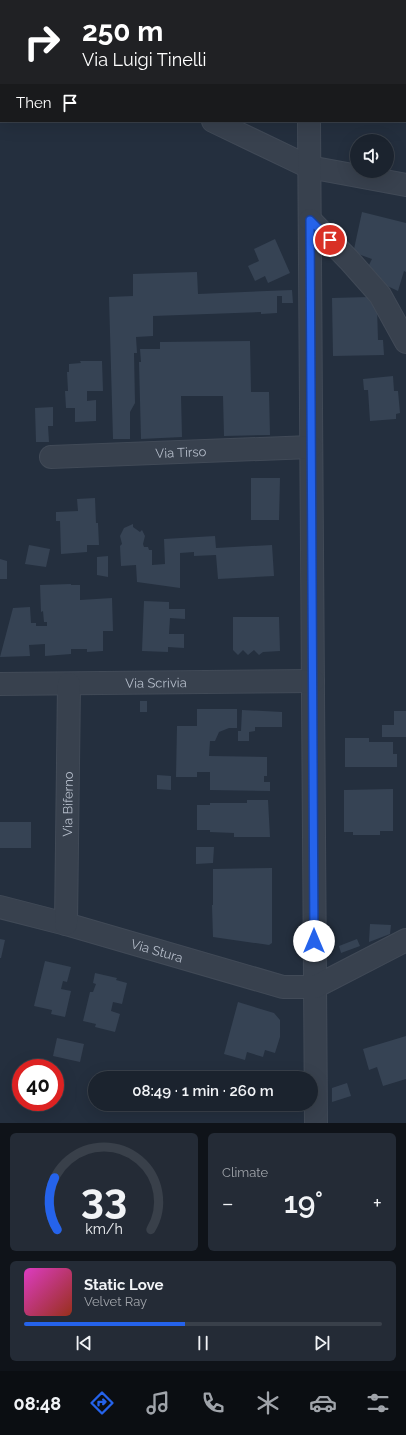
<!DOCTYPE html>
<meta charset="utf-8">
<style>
body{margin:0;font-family:Raleway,sans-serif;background:#242b36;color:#f1f3f6;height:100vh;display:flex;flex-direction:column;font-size:15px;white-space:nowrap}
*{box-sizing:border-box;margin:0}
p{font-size:13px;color:#a0a4aa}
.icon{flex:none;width:22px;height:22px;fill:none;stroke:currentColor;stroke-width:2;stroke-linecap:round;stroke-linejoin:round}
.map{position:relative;height:1123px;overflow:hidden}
.details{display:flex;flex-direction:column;gap:10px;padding:10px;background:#0f1319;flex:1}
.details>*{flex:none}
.top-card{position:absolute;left:0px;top:0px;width:406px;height:122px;box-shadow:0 4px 16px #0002,0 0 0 1px #39404a;background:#202124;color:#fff;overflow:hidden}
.tools{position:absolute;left:350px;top:134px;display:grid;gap:8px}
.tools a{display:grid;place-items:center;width:44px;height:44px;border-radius:50%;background:#1b232e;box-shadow:0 4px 16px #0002,0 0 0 1px #39404a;font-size:20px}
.speed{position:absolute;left:12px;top:1059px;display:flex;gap:8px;font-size:20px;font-weight:700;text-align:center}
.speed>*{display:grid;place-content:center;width:52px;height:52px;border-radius:50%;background:#1b232e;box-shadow:0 4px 16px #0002,0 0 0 1px #39404a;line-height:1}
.speed .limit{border:6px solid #d22;background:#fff;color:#111}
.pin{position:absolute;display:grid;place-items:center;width:34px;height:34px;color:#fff;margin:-17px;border:2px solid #fff;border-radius:50%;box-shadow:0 1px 4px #0007}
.me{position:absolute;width:44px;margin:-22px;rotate:0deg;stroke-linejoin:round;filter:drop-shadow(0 0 3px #0008)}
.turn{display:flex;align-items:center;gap:14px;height:84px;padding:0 16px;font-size:18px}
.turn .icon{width:52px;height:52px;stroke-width:2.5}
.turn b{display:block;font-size:28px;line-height:34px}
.then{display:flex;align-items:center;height:38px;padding:0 16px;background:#0003;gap:8px;font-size:15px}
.big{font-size:30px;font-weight:600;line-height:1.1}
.details .widget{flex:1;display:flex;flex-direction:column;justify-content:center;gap:6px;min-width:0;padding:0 14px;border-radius:6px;background:#242b36}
.details .dial{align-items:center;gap:0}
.dial svg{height:104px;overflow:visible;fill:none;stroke:#39404a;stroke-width:7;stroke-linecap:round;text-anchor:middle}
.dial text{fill:#f1f3f6;stroke:none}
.song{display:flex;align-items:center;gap:12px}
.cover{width:48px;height:48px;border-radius:6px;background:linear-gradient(135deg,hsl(310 70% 55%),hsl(10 70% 35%))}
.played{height:4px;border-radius:2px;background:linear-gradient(90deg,#2563eb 45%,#39404a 45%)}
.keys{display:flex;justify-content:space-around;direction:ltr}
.heat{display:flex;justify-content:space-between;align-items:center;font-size:22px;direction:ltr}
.details .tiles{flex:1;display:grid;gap:10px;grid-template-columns:1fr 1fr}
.widget:last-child{grid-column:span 2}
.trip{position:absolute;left:88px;top:1071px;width:230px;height:40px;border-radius:20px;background:#1b232e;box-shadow:0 4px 16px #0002,0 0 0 1px #39404a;font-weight:600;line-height:40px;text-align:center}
.dock{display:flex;height:64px;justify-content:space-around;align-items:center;background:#0b0e12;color:#a0a4aa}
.dock .icon{width:28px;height:28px}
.dock .active{color:#2563eb}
.dock b{font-size:18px;color:#f1f3f6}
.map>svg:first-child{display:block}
.building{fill:#364354}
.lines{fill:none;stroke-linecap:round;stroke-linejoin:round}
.minor-casing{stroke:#414a57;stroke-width:24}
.minor{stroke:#38414e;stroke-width:22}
.route-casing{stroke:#184099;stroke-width:10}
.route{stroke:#2563eb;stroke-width:7}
.labels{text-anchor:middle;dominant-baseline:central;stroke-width:4;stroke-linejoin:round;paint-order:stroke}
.street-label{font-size:13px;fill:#b4bcc9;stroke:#1d2633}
</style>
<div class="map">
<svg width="406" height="1123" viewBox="0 0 406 1123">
<rect width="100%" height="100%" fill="#242f3e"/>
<path class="building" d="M362 212 406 223V272L404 271 398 291 383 284 368 267 372 259 358 254 354 249Z
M275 239 290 273 268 283 265 276 255 281 248 266 259 261 254 249Z
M197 272 198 294 292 290 293 303H282V296H277V313L261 314V312L153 316V336L136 337 137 353H134L135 403 130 412V439H113L109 297 133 296V274Z
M369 297 377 307 378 340H383L384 355 333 356 332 298Z
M250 341 251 392H269L270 435 224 436 223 396H181L182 437 141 439 139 362H141L140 349H160V342Z
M80 361H102L103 391H87V401L96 400V421L75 422V408H66L65 391H68L67 372H69V364L81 363Z
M393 376 394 391H398L400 413 396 414V419L370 421 368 390H364L363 379Z
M53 407V426H48L49 442H36L35 408Z
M251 478H280L279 520H251Z
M95 498 96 523H98L99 545H87V552L61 554 60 521H56V512L78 511 77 499Z
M133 524V527L140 532 142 530 145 536 143 544 144 547H148L149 550H152V565L165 564 164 539 215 536 216 548 272 545 274 576 218 579 216 555 194 556V552L180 553V588L137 582 136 565 121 566 120 546 122 544 120 536 124 528Z
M29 545 50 549 46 567 25 564Z
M108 556V577L97 575V557Z
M0 559 7 561V579H0Z
M71 584V585H80V600L112 598 113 631H103V651L87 652V649H71V654L45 656V644L29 645 30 656 0 657 13 608 30 607 31 623H36V626H47V622H44L43 611 41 612 40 585Z
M144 601 169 602V609H185V619L170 618 169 634H184V648L168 647V652L142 651Z
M233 617H279L280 651 263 652 259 655 254 650 248 655 243 650 238 655 233 650Z
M140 701H147V712H140Z
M197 709H237V728H229L219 732 215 741H210L209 756 267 757V776H264V782H270V791L210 790V772H197V777H176L177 726H197Z
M242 710 282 712V727H255V731L249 732V741H238V731H241Z
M394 711H406V737H382V725H394Z
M345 738H369V742H393V754H397V767H345Z
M157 775 171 776V790L157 789Z
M393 789V831H380V835H353V832H344V790Z
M247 800H268L270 837H234V833L210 832V830H197V805H210V803H247Z
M0 822H31V848H0Z
M196 847H214L213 863 196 864Z
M272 868V943L269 945 213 937 212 905H213V869Z
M370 924 391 925 390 934 369 942Z
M0 939 5 940 1 958H0Z
M357 939 360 946 341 953 339 946Z
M45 961 71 967 67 982 63 981 61 989 71 991 65 1017 51 1014 52 1010 34 1006Z
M95 973 117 978 116 980 127 983 122 1004 113 1002 111 1011 120 1014 115 1032 95 1027 96 1024 83 1021 90 992H93L96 984 93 983Z
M238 1002 274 1013 280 1020V1037L275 1053 265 1050 263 1057 247 1052 245 1060 224 1054Z
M406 1036V1079L383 1086 377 1067 369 1070 363 1049Z
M57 1038 84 1044 80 1062 53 1056Z
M347 1083 351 1096 332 1102V1088Z"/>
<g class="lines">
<g class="minor-casing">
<g id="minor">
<path d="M306 0V1"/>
<path d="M0 56H1"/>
<path d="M213 121 309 167 406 185"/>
<path d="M309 121 316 1123"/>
<path d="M310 220 349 260 380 295 406 342"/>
<path id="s1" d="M51 457 311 447"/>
<path id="s2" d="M0 684 313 681"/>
<path id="s3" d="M0 907 66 924 283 987H315L406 940"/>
<path id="s4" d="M66 924 69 684"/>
</g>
</g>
<use href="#minor" class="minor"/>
</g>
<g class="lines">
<g class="route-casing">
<path id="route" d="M314 941 310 220 330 240"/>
</g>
<use href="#route" class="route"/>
</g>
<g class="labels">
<g class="street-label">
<text stroke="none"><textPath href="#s1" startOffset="130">Via Tirso</textPath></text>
<text stroke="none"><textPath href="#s2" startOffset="156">Via Scrivia</textPath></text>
<text stroke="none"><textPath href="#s4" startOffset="120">Via Biferno</textPath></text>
<text stroke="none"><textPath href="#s3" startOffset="163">Via Stura</textPath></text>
</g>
</g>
</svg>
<div class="tools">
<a><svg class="icon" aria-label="sound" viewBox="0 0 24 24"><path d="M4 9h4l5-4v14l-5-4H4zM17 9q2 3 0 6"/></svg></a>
</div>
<div class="speed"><div class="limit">40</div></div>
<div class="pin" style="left:330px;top:240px;background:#d93025"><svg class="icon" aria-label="arrive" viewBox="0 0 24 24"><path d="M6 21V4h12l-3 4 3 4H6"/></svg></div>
<svg class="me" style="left:314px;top:941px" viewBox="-20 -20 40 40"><circle r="19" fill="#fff"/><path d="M0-13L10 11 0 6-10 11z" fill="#2563eb"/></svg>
<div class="trip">08:49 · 1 min · 260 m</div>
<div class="top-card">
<div class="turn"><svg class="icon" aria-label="right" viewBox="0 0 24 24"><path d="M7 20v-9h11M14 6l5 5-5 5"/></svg><div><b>250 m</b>Via Luigi Tinelli</div></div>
<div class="then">Then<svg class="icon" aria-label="arrive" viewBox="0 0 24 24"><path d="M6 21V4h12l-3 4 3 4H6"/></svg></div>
</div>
</div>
<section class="details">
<div class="tiles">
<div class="widget dial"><svg viewBox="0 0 100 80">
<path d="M14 69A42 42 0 1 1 86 69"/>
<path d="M14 69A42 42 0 0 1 12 29" stroke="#2563eb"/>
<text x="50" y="56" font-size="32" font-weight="700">33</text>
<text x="50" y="72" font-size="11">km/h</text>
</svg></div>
<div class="widget"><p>Climate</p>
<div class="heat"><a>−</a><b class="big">19°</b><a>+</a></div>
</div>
<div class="widget">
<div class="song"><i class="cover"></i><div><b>Static Love</b><p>Velvet Ray</p></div></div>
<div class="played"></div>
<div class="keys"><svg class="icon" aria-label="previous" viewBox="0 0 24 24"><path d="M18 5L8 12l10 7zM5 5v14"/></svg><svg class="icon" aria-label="pause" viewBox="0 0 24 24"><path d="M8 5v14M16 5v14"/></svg><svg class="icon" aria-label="next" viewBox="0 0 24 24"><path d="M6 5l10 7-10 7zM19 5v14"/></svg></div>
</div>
</div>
</section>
<nav class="dock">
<b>08:48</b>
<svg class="icon active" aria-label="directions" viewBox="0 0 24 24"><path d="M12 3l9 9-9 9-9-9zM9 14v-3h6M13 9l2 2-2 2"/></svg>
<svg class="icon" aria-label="music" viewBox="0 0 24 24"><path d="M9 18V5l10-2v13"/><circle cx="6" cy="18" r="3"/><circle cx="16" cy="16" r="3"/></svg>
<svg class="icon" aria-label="phone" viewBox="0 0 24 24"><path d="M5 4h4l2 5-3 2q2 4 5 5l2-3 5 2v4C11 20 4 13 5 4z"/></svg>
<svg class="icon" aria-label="climate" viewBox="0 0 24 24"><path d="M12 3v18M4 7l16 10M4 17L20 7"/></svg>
<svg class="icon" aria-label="car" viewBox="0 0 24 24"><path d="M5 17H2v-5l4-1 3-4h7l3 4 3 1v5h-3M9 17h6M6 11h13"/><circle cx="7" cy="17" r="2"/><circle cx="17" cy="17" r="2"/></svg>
<svg class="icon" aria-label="filters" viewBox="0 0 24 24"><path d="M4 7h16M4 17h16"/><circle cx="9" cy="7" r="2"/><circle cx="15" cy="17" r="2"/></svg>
</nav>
